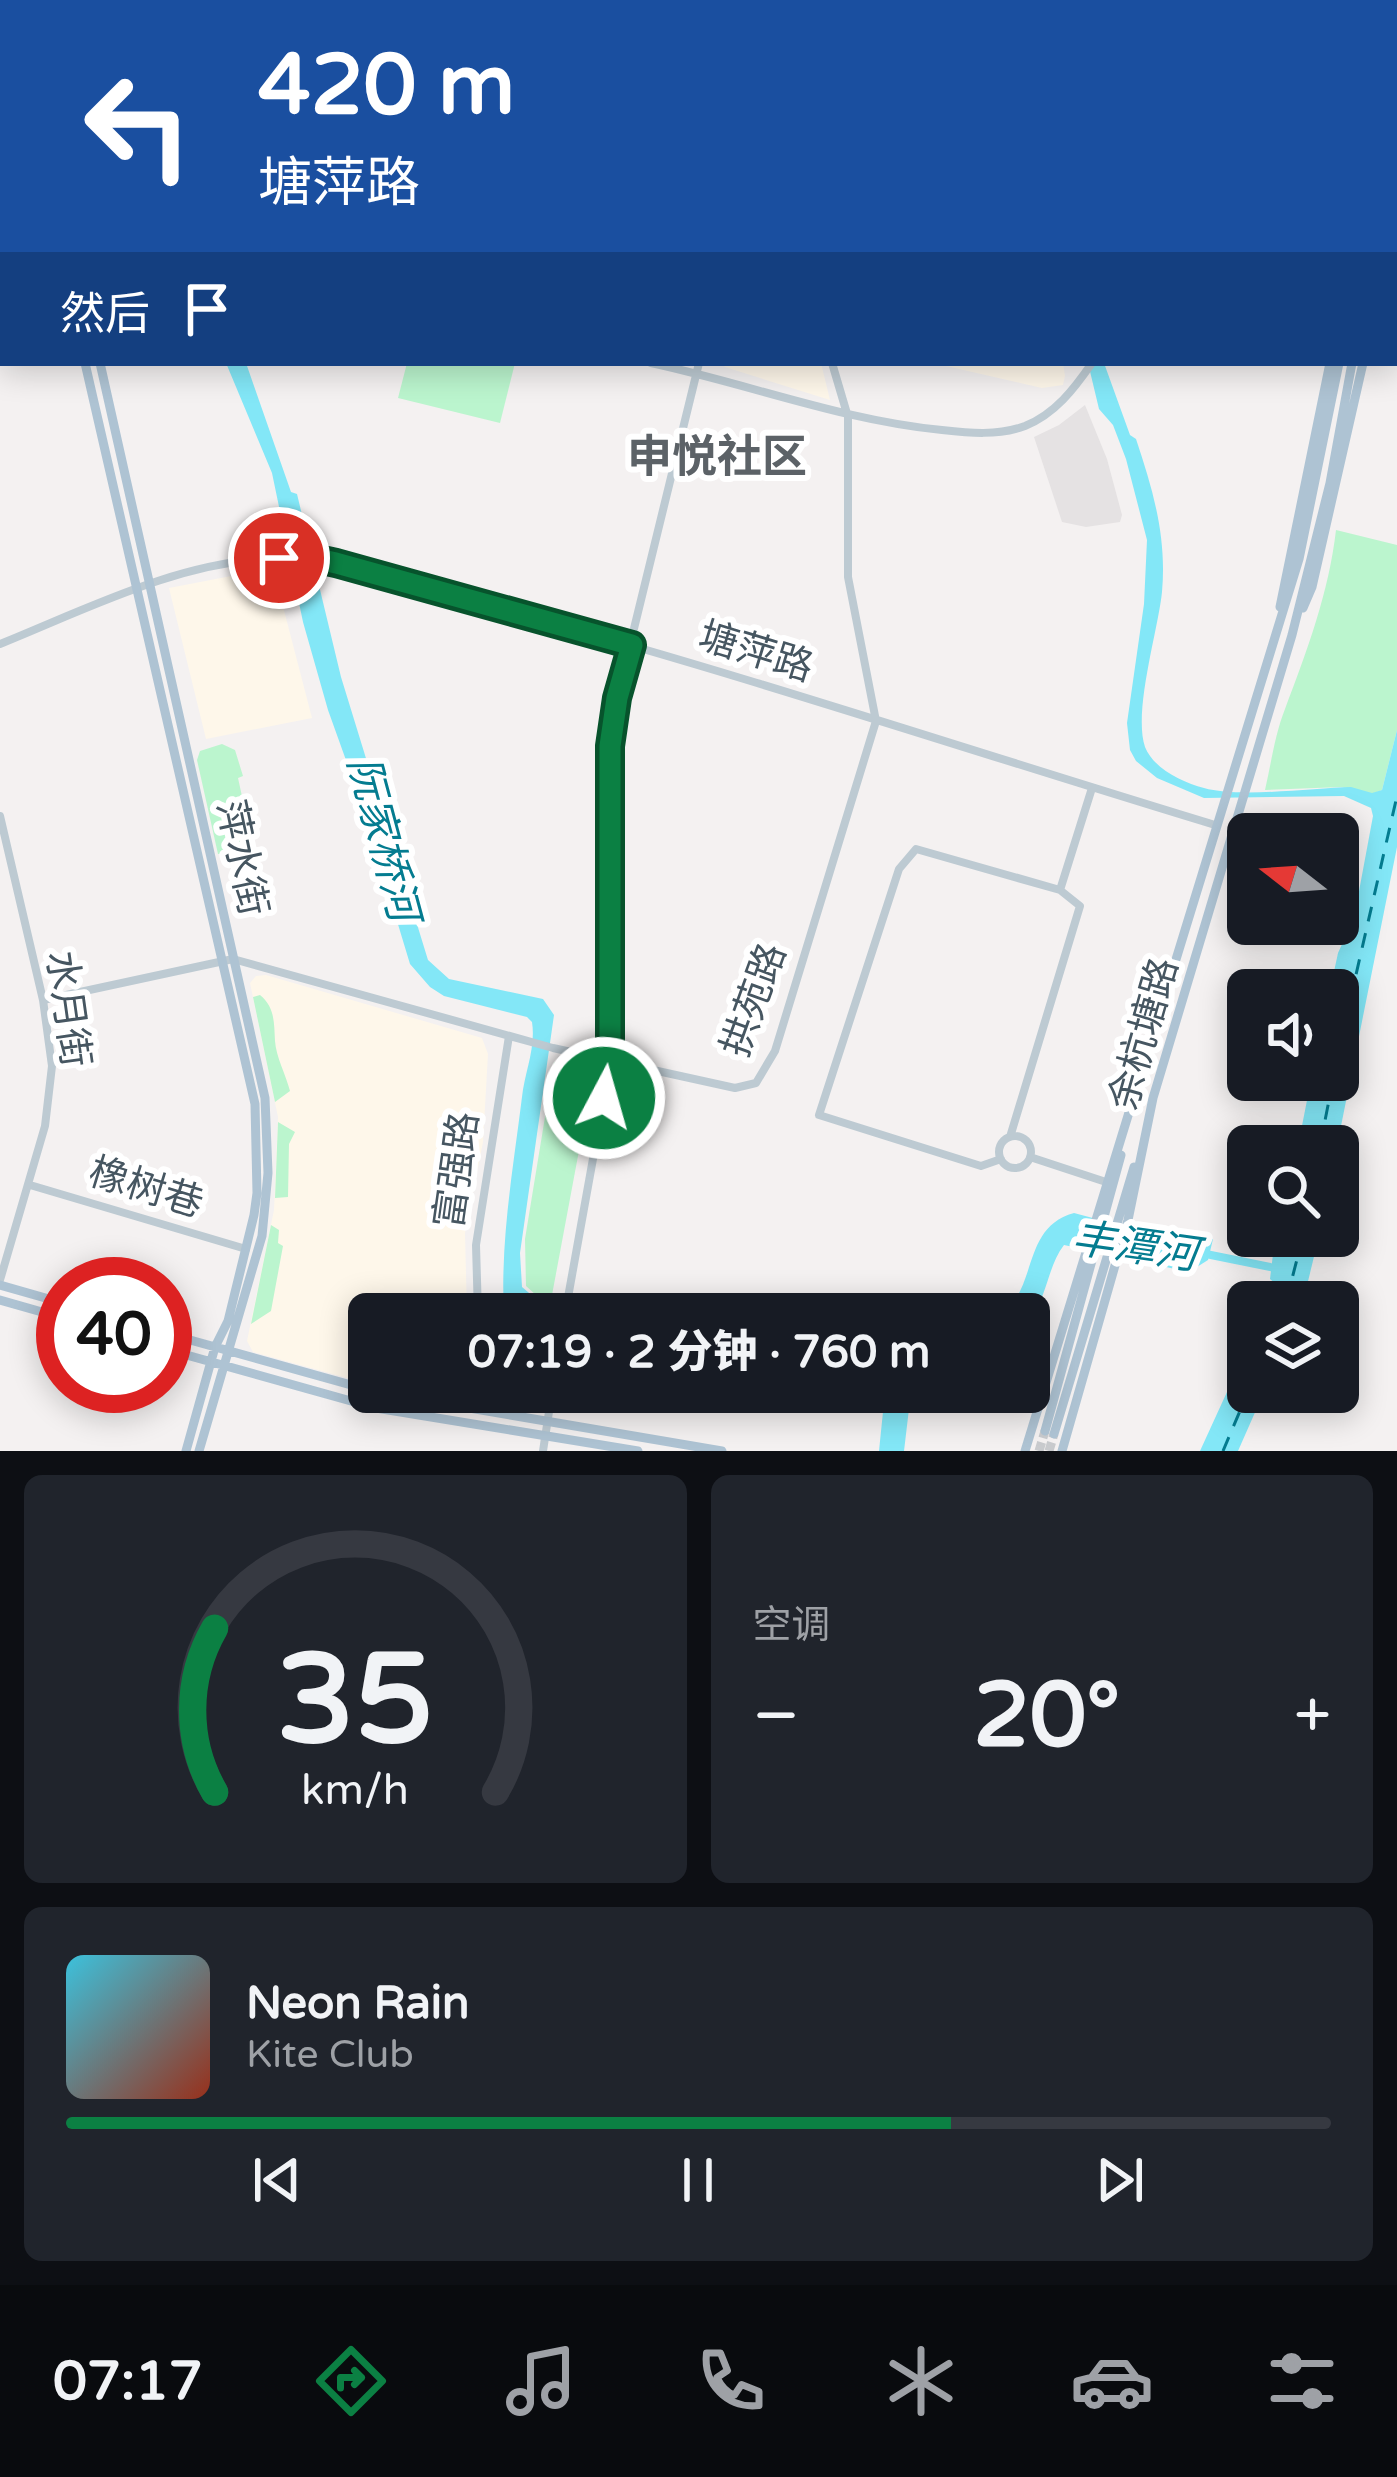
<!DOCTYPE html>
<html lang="zh">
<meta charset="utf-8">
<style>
body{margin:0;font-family:"Varela Round","Noto Sans SC",sans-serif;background:#20242c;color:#f1f3f6;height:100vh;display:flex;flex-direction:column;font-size:45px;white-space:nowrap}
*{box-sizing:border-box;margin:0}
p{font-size:39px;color:#9ea1a6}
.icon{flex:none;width:66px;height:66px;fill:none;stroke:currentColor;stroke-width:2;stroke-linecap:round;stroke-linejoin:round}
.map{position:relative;height:1451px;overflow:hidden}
.details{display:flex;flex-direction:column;gap:24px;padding:24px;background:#0d0f14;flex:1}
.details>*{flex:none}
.top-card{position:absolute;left:0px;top:0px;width:1398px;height:366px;box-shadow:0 6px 30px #0003;background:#1a4fa0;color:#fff;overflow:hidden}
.needle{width:78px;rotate:287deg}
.buttons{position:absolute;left:1227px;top:813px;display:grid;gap:24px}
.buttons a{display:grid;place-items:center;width:132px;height:132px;border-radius:18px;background:#171b24;box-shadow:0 6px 30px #0003;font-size:60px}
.speed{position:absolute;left:36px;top:1257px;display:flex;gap:24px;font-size:60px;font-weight:700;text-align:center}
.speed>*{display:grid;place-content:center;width:156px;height:156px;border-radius:50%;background:#171b24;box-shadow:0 6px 30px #0003;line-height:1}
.speed .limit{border:18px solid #d22;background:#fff;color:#111}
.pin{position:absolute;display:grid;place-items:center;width:102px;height:102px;color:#fff;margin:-51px;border:6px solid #fff;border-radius:50%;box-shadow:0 3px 12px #0007}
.me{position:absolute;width:132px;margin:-66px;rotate:6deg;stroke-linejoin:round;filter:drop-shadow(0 0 9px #0008)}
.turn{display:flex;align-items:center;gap:42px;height:252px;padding:0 60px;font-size:54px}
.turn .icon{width:156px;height:156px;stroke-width:2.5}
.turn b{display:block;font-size:84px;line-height:102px}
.then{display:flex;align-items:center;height:114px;padding:0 60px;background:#0003;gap:24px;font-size:45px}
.big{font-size:90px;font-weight:800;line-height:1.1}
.details .widget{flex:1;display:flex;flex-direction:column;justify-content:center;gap:18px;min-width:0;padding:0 42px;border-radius:18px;background:#20242c}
.details .dial{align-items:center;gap:0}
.dial svg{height:312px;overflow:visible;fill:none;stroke:#363941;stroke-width:7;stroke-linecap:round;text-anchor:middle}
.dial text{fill:#f1f3f6;stroke:none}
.song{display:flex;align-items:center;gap:36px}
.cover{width:144px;height:144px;border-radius:18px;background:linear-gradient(135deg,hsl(190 70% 55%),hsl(10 70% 35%))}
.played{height:12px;border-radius:6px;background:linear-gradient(90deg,#0b8043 70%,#363941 70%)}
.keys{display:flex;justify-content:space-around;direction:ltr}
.heat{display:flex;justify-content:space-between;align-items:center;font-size:66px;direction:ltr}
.details .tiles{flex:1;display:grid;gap:24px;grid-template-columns:1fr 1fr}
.widget:last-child{grid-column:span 2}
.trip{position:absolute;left:348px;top:1293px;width:702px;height:120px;border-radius:18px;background:#171b24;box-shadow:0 6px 30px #0003;font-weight:800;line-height:120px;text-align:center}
.tab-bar{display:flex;height:192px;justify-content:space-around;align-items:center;background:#090b0e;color:#9ea1a6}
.tab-bar .icon{width:84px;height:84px}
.tab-bar .active{color:#0b8043}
.tab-bar b{font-size:54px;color:#f1f3f6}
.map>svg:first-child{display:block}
.commercial{fill:#fef7ea}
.education{fill:#e5e2e3}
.green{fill:#bbf5ce}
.water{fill:#83e7f7}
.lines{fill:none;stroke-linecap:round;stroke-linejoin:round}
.canal{stroke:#83e7f7;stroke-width:8}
.ferry{stroke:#047c90;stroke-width:3;stroke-dasharray:15 12;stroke-linecap:butt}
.major-tunnel{stroke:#c8cacd;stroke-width:9;stroke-dasharray:9 4.5;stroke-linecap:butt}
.minor{stroke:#bdcad2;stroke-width:8}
.major{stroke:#aec3d3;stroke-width:9}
.route-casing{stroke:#07532c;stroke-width:30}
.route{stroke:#0b8043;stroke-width:21}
.labels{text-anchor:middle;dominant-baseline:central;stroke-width:12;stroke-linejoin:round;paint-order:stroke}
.street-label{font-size:39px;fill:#465661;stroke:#fff}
.water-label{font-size:42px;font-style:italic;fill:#047c90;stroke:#fff}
.quarter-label{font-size:45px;font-weight:bold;fill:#5c6267;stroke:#fff}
</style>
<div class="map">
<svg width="1397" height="1451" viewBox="0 0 1397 1451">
<rect width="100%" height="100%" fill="#f4f1f1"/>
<path class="commercial" d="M721 363H821L830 400 725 367Z
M933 363H1063L1065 376 1063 385 1042 388Z
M273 568 312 718 206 739 169 588Z
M266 975 482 1038 488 1054 483 1142 465 1233 467 1314H369V1384L253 1352 247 1341 274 1210 278 1117 250 983 256 976Z"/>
<path class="education" d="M1085 405 1107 459 1122 515 1120 522 1086 527 1062 522 1034 437 1059 425Z"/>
<path class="green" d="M407 363H515L500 423 398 398Z
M1336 530 1397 545V730L1382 790 1372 794 1342 787 1265 790C1271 764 1275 734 1285 709 1307 651 1329 592 1336 530Z
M222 744 235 750 243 776 238 778 250 833 240 836 242 853 218 854 197 760 200 751Z
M260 995C275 1007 274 1023 275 1041 276 1057 286 1075 290 1091L275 1102 253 997Z
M554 1062 592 1074V1081L552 1295H536L526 1286 525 1239Z
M278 1122 295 1132 289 1144 288 1197 275 1198Z
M271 1225 279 1230 278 1243 283 1246 271 1311 251 1324Z"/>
<path class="water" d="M226 363H246L291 492 297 494 341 677 428 960 449 979 543 999 554 1015 520 1253 522 1287 535 1298 704 1308 746 1306 816 1314H504C500 1241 513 1170 522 1097 525 1071 536 1048 532 1022L527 1017 444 996 430 987 410 964 361 802 328 710 303 622 272 473Z
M1088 363H1104L1130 435 1136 439C1153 490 1167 537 1162 592 1158 631 1133 711 1145 747 1154 769 1182 782 1204 788 1239 798 1312 788 1351 787L1372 793 1382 790 1397 730V847L1337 1146H1298L1311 1080H1338V990H1330L1338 953 1354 918 1373 816 1371 808 1344 796 1204 798 1157 778 1136 761 1130 750 1127 723 1144 604 1147 540 1126 459 1113 425 1099 409Z
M1074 1213 1138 1230 1213 1239 1208 1260 1189 1272 1064 1245C1047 1267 1048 1297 1029 1319V1314H948L1011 1306C1036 1274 1027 1226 1074 1213Z
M1280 1236H1319L1303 1302H1270L1276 1284 1270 1279 1274 1246H1278Z
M1248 1346V1392H1264L1238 1451H1200Z
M885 1392H911L904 1451H879Z"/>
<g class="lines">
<path class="canal" d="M1201 1253 1280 1269"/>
<path class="ferry" d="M1338 1053 1397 796
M1320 1146 1333 1080
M1286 1302 1303 1236
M1223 1451 1248 1392"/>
<path class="major-tunnel" d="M1039 1451 1045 1431
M1049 1451 1054 1434"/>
<path class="minor" d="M220 0 222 3
M555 3 560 0
M801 3 802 0
M1179 3V0
M651 363C749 384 841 420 942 430 969 433 998 436 1025 426 1055 414 1074 389 1092 363
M0 644C89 608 178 562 275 558 353 556 454 595 530 617 760 680 987 756 1215 825
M0 816 43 1000 52 1066 45 1126 0 1280
M1060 890 1092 788
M43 1000 233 959 553 1048 735 1088 756 1083 775 1051 876 721 848 577V417L832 363
M999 1152a16 16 0 1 1 32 0a16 16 0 1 1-32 0Z
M1030 1157 1106 1182
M1001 1159 981 1166 819 1115 899 869 916 849 1060 890 1080 906 1010 1137
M30 1185 246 1249
M478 1314 476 1245 509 1036
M565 1314 611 1059 610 746 617 698 699 363
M482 1392V1410
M543 1451 552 1392"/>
<path class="major" d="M580 0 582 3
M590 0 592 3
M26 3 32 0
M50 3 55 0
M1374 3 1375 0
M1381 3V0
M1395 13V0
M0 20 3 18
M0 34 3 32
M0 158 3 164
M0 188 3 192
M1395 196 1397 185
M1395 285 1397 287
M1395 301 1397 302
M85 363 255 1104 257 1193 254 1215 228 1321 215 1347 186 1451
M100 363 265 1098 268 1173 262 1236 199 1451
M1280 607 1330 363
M1303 608 1312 587 1363 363
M0 1285 63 1303
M0 1300 63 1318
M165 1333 369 1390
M165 1349 376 1408 638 1451
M375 1392 722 1451
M1045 1431 1121 1155
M1054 1434 1134 1167
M1025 1451 1299 559 1339 363
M1062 1451 1128 1220 1153 1098 1292 635 1330 483 1352 363"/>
</g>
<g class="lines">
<g class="route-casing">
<path id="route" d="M279 558H313L336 563 632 645 617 698 610 746V1059L604 1098"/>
</g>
<use href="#route" class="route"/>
</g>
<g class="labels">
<g class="street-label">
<text transform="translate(756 652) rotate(17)">塘萍路</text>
<text transform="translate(242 858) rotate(78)">萍水街</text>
<text transform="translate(754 1000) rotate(-70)">拱苑路</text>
<text transform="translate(68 1009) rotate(82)">水月街</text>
<text transform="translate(1144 1034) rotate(-74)">余杭塘路</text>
<text transform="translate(457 1170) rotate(-82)">富强路</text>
<text transform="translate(146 1188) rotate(17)">橡树巷</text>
</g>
<g class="water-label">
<text transform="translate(383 839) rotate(75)">阮家桥河</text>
<text transform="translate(1135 1247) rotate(8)">丰潭河</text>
</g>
<g class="quarter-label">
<text x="717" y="458">申悦社区</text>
</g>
</g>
</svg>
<div class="buttons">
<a><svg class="needle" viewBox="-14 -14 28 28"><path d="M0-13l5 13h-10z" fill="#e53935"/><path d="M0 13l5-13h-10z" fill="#9ea1a6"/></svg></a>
<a><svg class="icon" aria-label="sound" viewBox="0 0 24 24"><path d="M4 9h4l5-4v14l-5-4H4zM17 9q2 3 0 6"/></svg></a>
<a><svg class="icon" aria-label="search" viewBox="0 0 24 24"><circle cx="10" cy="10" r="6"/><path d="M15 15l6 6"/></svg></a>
<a><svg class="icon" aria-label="layers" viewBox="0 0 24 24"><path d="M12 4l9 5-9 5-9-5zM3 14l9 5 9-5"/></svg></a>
</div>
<div class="speed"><div class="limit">40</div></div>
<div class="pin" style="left:279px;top:558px;background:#d93025"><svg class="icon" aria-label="arrive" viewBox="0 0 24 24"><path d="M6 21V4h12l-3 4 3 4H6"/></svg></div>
<svg class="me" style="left:604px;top:1098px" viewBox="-20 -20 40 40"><circle r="17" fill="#0b8043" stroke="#fff" stroke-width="3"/><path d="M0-11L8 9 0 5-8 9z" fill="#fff"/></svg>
<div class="trip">07:19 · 2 分钟 · 760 m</div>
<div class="top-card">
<div class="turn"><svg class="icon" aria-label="left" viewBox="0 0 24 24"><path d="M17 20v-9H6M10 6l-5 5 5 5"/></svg><div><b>420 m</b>塘萍路</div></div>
<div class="then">然后<svg class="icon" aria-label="arrive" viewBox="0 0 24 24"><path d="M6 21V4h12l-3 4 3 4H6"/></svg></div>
</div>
</div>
<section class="details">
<div class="tiles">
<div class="widget dial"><svg viewBox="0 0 100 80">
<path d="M14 69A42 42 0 1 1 86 69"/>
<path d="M14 69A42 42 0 0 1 14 27" stroke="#0b8043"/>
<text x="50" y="56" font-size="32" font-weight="700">35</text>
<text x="50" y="72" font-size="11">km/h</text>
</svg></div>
<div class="widget"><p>空调</p>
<div class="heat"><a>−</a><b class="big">20°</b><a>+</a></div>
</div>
<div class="widget">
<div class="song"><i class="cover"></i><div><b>Neon Rain</b><p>Kite Club</p></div></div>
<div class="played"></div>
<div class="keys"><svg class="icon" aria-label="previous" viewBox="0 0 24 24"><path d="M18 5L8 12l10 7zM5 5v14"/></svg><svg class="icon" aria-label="pause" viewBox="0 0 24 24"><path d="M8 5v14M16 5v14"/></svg><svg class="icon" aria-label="next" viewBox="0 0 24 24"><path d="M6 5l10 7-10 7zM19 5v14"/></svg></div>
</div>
</div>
</section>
<nav class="tab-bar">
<b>07:17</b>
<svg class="icon active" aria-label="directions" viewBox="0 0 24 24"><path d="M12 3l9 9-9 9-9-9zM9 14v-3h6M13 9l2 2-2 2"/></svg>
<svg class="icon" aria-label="music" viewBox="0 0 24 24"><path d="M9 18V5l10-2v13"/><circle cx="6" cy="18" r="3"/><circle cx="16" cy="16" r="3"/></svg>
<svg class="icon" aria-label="phone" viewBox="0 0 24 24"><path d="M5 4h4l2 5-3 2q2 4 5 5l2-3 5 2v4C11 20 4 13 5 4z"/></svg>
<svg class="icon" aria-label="climate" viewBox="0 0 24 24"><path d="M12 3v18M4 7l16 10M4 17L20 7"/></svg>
<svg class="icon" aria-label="car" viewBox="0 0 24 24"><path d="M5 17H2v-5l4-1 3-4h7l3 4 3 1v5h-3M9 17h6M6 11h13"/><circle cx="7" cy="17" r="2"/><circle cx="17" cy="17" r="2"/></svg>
<svg class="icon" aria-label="filters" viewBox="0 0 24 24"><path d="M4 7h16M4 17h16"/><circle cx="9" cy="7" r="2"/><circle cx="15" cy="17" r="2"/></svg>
</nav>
